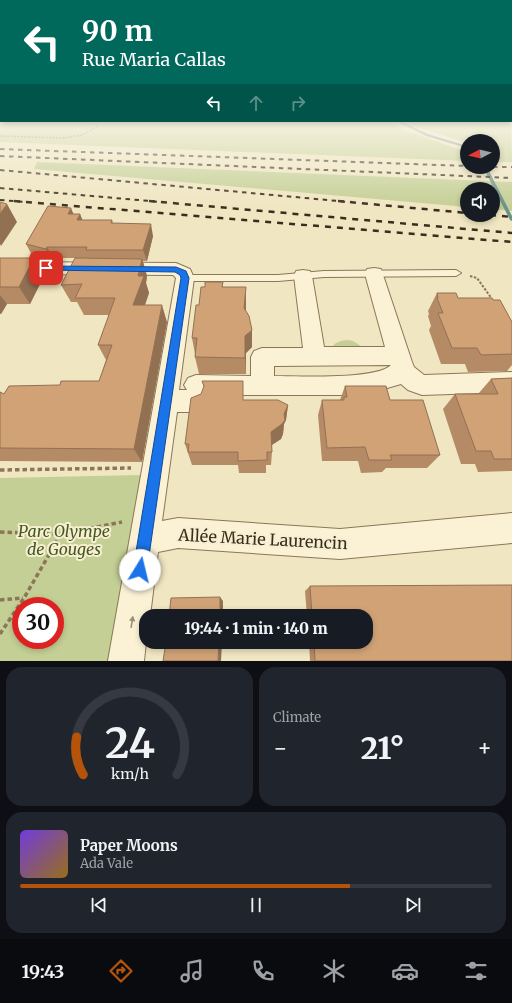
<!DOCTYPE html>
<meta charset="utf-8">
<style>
body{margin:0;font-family:Merriweather,serif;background:#20242c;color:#f1f3f6;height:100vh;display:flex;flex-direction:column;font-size:15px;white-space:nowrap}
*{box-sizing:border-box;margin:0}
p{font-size:13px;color:#9ea1a6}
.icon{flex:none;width:22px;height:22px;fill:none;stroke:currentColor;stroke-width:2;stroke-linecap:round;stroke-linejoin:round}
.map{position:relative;height:661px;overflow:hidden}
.drawer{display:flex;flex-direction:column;gap:6px;padding:6px;background:#0d0f14;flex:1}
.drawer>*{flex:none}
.banner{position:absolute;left:0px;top:0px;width:512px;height:122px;box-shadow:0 2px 6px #0003;background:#00695c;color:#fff;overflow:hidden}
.needle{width:26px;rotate:263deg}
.controls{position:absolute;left:460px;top:134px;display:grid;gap:8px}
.controls a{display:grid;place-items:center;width:40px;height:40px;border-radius:50%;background:#171b24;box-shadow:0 2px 6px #0003;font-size:20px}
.speed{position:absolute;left:12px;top:597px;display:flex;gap:8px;font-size:20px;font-weight:700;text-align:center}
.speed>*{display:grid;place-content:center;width:52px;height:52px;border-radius:50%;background:#171b24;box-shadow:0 2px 6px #0003;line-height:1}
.speed .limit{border:6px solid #d22;background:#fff;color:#111}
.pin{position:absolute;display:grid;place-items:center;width:34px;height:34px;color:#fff;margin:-17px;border-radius:8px;box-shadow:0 2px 6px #0006}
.me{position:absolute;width:44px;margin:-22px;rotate:9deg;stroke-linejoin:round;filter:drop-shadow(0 0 3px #0008)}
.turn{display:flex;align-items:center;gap:14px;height:84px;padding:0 16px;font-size:18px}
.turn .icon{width:52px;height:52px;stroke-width:2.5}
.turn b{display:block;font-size:28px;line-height:34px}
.lanes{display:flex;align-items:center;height:38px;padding:0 16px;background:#0003;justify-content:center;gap:20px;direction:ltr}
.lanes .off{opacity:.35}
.big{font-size:30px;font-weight:800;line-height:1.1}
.drawer .widget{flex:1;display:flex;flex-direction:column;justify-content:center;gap:6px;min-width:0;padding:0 14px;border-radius:16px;background:#20242c}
.drawer .dial{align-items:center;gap:0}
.dial svg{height:104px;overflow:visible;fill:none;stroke:#363941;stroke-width:7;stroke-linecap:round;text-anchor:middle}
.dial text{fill:#f1f3f6;stroke:none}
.song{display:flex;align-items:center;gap:12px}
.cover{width:48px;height:48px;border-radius:6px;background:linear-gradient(135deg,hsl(260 70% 55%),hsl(40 70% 35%))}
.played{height:4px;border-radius:2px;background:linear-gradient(90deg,#b45309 70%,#363941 70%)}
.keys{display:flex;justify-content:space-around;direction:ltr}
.heat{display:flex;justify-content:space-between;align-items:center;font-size:22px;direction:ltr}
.drawer .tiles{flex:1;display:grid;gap:6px;grid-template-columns:1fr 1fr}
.widget:last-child{grid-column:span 2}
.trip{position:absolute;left:139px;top:609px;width:234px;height:40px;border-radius:16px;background:#171b24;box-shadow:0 2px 6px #0003;font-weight:800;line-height:40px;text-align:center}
.dock{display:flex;height:64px;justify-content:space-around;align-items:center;background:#090b0e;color:#9ea1a6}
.dock .icon{width:28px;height:28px}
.dock .current{color:#b45309}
.dock b{font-size:18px;color:#f1f3f6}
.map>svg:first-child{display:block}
.green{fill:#c4cf95;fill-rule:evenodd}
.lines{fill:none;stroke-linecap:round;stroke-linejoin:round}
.stream{fill:#6b928b;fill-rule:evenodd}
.lane-casing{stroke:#8b7758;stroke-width:2}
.street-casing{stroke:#8b7758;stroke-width:2}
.path-far2{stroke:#8b7758;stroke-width:1.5;stroke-dasharray:2 1.5;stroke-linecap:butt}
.path-far1{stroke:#8b7758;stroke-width:2;stroke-dasharray:2.5 1.5;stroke-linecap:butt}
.path{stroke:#8b7758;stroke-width:3.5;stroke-dasharray:4.5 3;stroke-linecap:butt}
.lane{fill:#fbf2d6;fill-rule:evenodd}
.street{fill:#fbf2d6;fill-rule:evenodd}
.rail-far1{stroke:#3a2d1d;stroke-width:2;stroke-dasharray:4.5 4.5;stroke-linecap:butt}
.rail{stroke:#3a2d1d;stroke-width:2.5;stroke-dasharray:6 6;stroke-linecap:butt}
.wall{fill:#b48b65}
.shaded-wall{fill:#927153}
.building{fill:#d1a276;stroke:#927153}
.oneway{fill:#9a907a}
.route{fill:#1a73e8;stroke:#114b97}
.labels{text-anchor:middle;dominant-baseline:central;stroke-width:4;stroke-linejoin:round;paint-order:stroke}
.near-park-label{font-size:16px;font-style:italic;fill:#465822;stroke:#f7efd2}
.near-street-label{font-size:16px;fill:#3a2d1d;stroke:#f7efd2}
</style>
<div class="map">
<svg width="512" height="661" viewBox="0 0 512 661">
<rect width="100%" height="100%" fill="#f0e6c2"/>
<path class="green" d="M0 116 1 121H388L404 130 467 152V161L0 142Z
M511 116 512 162H493V141H467V143L417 127 404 121H511Z
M37 162 512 182V211L493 209V189H467V207L34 169Z
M347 340 353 341 364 348H331C336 342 339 341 347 340Z
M141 475 108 661H0V478ZM21 606H55V640H21Z"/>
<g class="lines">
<path class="stream" d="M396 121H401L428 134 467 146V148L426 136Z
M483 167H487L512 216V221L510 220Z"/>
<g class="lane-casing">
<path id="lane" d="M456 270 461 273 456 276 324 277 278 281H185L180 278 185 275H278L324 271Z"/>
</g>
<g class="street-casing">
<path id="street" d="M0 262 176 263 190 269 194 278 179 390H187L184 385 188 378 196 375 251 376V357L254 351 262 348H303L294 276 296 271 303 270 310 271 312 276 324 347H385L365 274 367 269 374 268 381 269 412 362 414 367 424 375 512 372V392L422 395 408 390 401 384 363 395H203L206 401 203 409 194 412H177L162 521 178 518 340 529 512 513V543L340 559 178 548 158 552 150 616H146V642L144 661H108L176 278 173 275 0 274ZM391 365C377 380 297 376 274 376V366Z"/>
</g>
<path class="path-far2" d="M0 136 63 138 82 135 98 126"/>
<path class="path-far1" d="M470 276 477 278 492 299"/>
<path class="path" d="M0 470 131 468
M0 532 61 534 122 522
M0 600 23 598
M0 634 24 598 61 534"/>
<use href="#lane" class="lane"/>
<use href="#street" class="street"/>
<path class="rail-far1" d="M0 149 467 166
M0 156 512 178
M493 167H512
M0 170 349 202
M0 188 161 202
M0 200 26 202"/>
<path class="rail" d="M14 201 512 242
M149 201 512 233
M338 201 467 213
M490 215 512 217"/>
</g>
<path class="wall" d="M73 214H80L82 220H112L113 223 153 236 147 261H143L147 276 146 283 149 293 145 305 167 322 142 462 0 461V392L4 394 60 385 99 381 106 360 98 345 109 315H84L77 302H71L61 285 89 258H53L52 261 32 255 26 244Z
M0 258H34L44 276 30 304H7L1 314H0Z
M223 282V287L246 304V310L252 347 246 353V374H199L195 357V354L192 338 199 305 205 287Z
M437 293 458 298 493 300 512 322V365L507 371 468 372 465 364H441L429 330 431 326 428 316 429 314 428 311Z
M512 378V471L478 472 475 464H461L443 409 455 394H478L491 379Z
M202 381 244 400 288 405 286 420 284 424 283 434 281 439 272 445V452L271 465H266V473H239L238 465H192L185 444 204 388Z
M345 386 390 400 440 455 427 468H386L382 472 361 473 358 461H322L318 415 322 400H340Z
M310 586 512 661H310L309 642H366V616H307L305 591Z"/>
<path class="shaded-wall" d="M7 204 17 222 1 246 0 244V214Z
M71 208 76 220 68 214Z
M80 214 85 226 77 220Z
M151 224 153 236 147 261 143 250Z
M47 247 53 258 52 261 46 249Z
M34 258 44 276 30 304 19 287Z
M142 259 147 276 146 283 149 293 139 322 133 305 138 276Z
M246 287V304L245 326 244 308Z
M0 295 7 304 1 314 0 313Z
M162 305 167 322 142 462 134 449Z
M252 330V347L246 353V374L245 358V336Z
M288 405 286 420 284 424 283 434 281 439 270 446 271 432Z
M220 597 223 601V616H220Z
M219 642H222L221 661H218Z"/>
<path class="building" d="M0 202 7 204 0 214Z
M48 206 71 208 68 214H80L77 220H112L111 223 151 224 143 250H86L87 247H47L46 249 26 244Z
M0 258H34L19 287H0Z
M75 258 142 259 138 276H144L133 305H162L134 449 0 448V392L4 394 9 386 60 385 61 381H99L112 345H98L115 298H75L82 284 61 285Z
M205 282H223L222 287H246L244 308 249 316 252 330 245 336V358L195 357 197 338H192L196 305H199L201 287H205Z
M437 293H456L458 298H492L493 300H500L512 322V354L481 355 477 348H452L438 313H443L437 298H438Z
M512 378V459H494L491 451H476L455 394H498L491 379Z
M202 381H243V400H278L288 405 284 414 285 420 282 424 271 432 272 452H267V460L238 461V452H188L189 444H185L191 398 201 394 204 386Z
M345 386H386L390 400H423L440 455H390L392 460H369L365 447 327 448 322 400H344V397H347Z
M512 585V661H315L314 642H366V616H312L310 586Z
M220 597V616H169L171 598Z
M166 642H219L218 661H163Z"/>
<defs><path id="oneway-solid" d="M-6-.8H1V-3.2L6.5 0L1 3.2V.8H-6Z"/></defs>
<use class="oneway" href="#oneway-solid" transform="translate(132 622) rotate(-81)"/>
<linearGradient id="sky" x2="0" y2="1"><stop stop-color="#8dbad6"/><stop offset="0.56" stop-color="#f8f4e4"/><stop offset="1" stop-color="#f8f4e4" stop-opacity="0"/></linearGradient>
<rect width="512" height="208" fill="url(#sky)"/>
<path class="route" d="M46 266 176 267 186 271 189 278 147 570 145 574 140 576 135 574 133 570 181 278 180 275 175 272 43 270 42 268Z"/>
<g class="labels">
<g class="near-park-label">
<text x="64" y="531">Parc Olympe<tspan x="64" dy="18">de Gouges</tspan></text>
</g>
<g class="near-street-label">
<text transform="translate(263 539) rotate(3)">Allée Marie Laurencin</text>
</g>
</g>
</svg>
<div class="controls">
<a><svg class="needle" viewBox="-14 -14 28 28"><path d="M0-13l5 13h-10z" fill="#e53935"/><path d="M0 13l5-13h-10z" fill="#9ea1a6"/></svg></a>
<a><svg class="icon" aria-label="sound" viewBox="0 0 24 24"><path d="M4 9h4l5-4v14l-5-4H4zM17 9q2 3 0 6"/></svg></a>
</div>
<div class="speed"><div class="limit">30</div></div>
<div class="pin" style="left:46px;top:268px;background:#d93025"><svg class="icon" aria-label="arrive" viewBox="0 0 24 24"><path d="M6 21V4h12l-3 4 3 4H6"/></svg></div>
<svg class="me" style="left:140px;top:570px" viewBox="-20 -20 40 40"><circle r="19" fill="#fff"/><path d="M0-13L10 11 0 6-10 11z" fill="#1a73e8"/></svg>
<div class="trip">19:44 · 1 min · 140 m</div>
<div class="banner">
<div class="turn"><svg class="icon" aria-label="left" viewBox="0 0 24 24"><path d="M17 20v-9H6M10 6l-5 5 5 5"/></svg><div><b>90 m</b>Rue Maria Callas</div></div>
<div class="lanes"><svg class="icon" aria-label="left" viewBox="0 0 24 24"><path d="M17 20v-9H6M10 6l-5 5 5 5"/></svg><svg class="icon off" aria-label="ahead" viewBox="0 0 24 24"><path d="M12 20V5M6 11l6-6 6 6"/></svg><svg class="icon off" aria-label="right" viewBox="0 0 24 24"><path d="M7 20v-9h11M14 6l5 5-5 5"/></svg></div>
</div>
</div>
<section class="drawer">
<div class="tiles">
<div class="widget dial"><svg viewBox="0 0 100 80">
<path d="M14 69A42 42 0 1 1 86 69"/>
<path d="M14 69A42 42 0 0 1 9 40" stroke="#b45309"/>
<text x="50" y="56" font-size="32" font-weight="700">24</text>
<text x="50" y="72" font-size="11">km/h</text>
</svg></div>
<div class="widget"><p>Climate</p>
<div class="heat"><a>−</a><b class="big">21°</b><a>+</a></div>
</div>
<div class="widget">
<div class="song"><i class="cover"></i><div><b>Paper Moons</b><p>Ada Vale</p></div></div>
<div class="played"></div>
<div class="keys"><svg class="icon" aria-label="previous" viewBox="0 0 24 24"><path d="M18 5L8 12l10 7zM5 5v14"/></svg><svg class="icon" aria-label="pause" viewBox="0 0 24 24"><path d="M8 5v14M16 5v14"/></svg><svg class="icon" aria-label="next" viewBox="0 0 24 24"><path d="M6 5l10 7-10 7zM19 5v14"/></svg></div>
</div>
</div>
</section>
<nav class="dock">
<b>19:43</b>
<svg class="icon current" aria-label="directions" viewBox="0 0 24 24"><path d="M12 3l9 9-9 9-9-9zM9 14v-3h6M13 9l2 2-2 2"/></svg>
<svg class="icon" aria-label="music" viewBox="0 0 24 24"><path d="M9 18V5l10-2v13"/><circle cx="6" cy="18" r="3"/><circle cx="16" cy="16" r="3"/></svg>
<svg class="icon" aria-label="phone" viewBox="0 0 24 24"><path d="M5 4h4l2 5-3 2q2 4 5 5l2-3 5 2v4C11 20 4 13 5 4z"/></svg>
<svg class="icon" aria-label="climate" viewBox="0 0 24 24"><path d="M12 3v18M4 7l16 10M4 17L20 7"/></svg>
<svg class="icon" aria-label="car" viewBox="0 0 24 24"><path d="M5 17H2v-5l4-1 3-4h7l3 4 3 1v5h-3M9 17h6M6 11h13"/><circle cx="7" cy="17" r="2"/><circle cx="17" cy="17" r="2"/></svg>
<svg class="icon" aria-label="filters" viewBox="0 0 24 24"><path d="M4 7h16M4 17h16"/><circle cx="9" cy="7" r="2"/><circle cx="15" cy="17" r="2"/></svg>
</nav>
